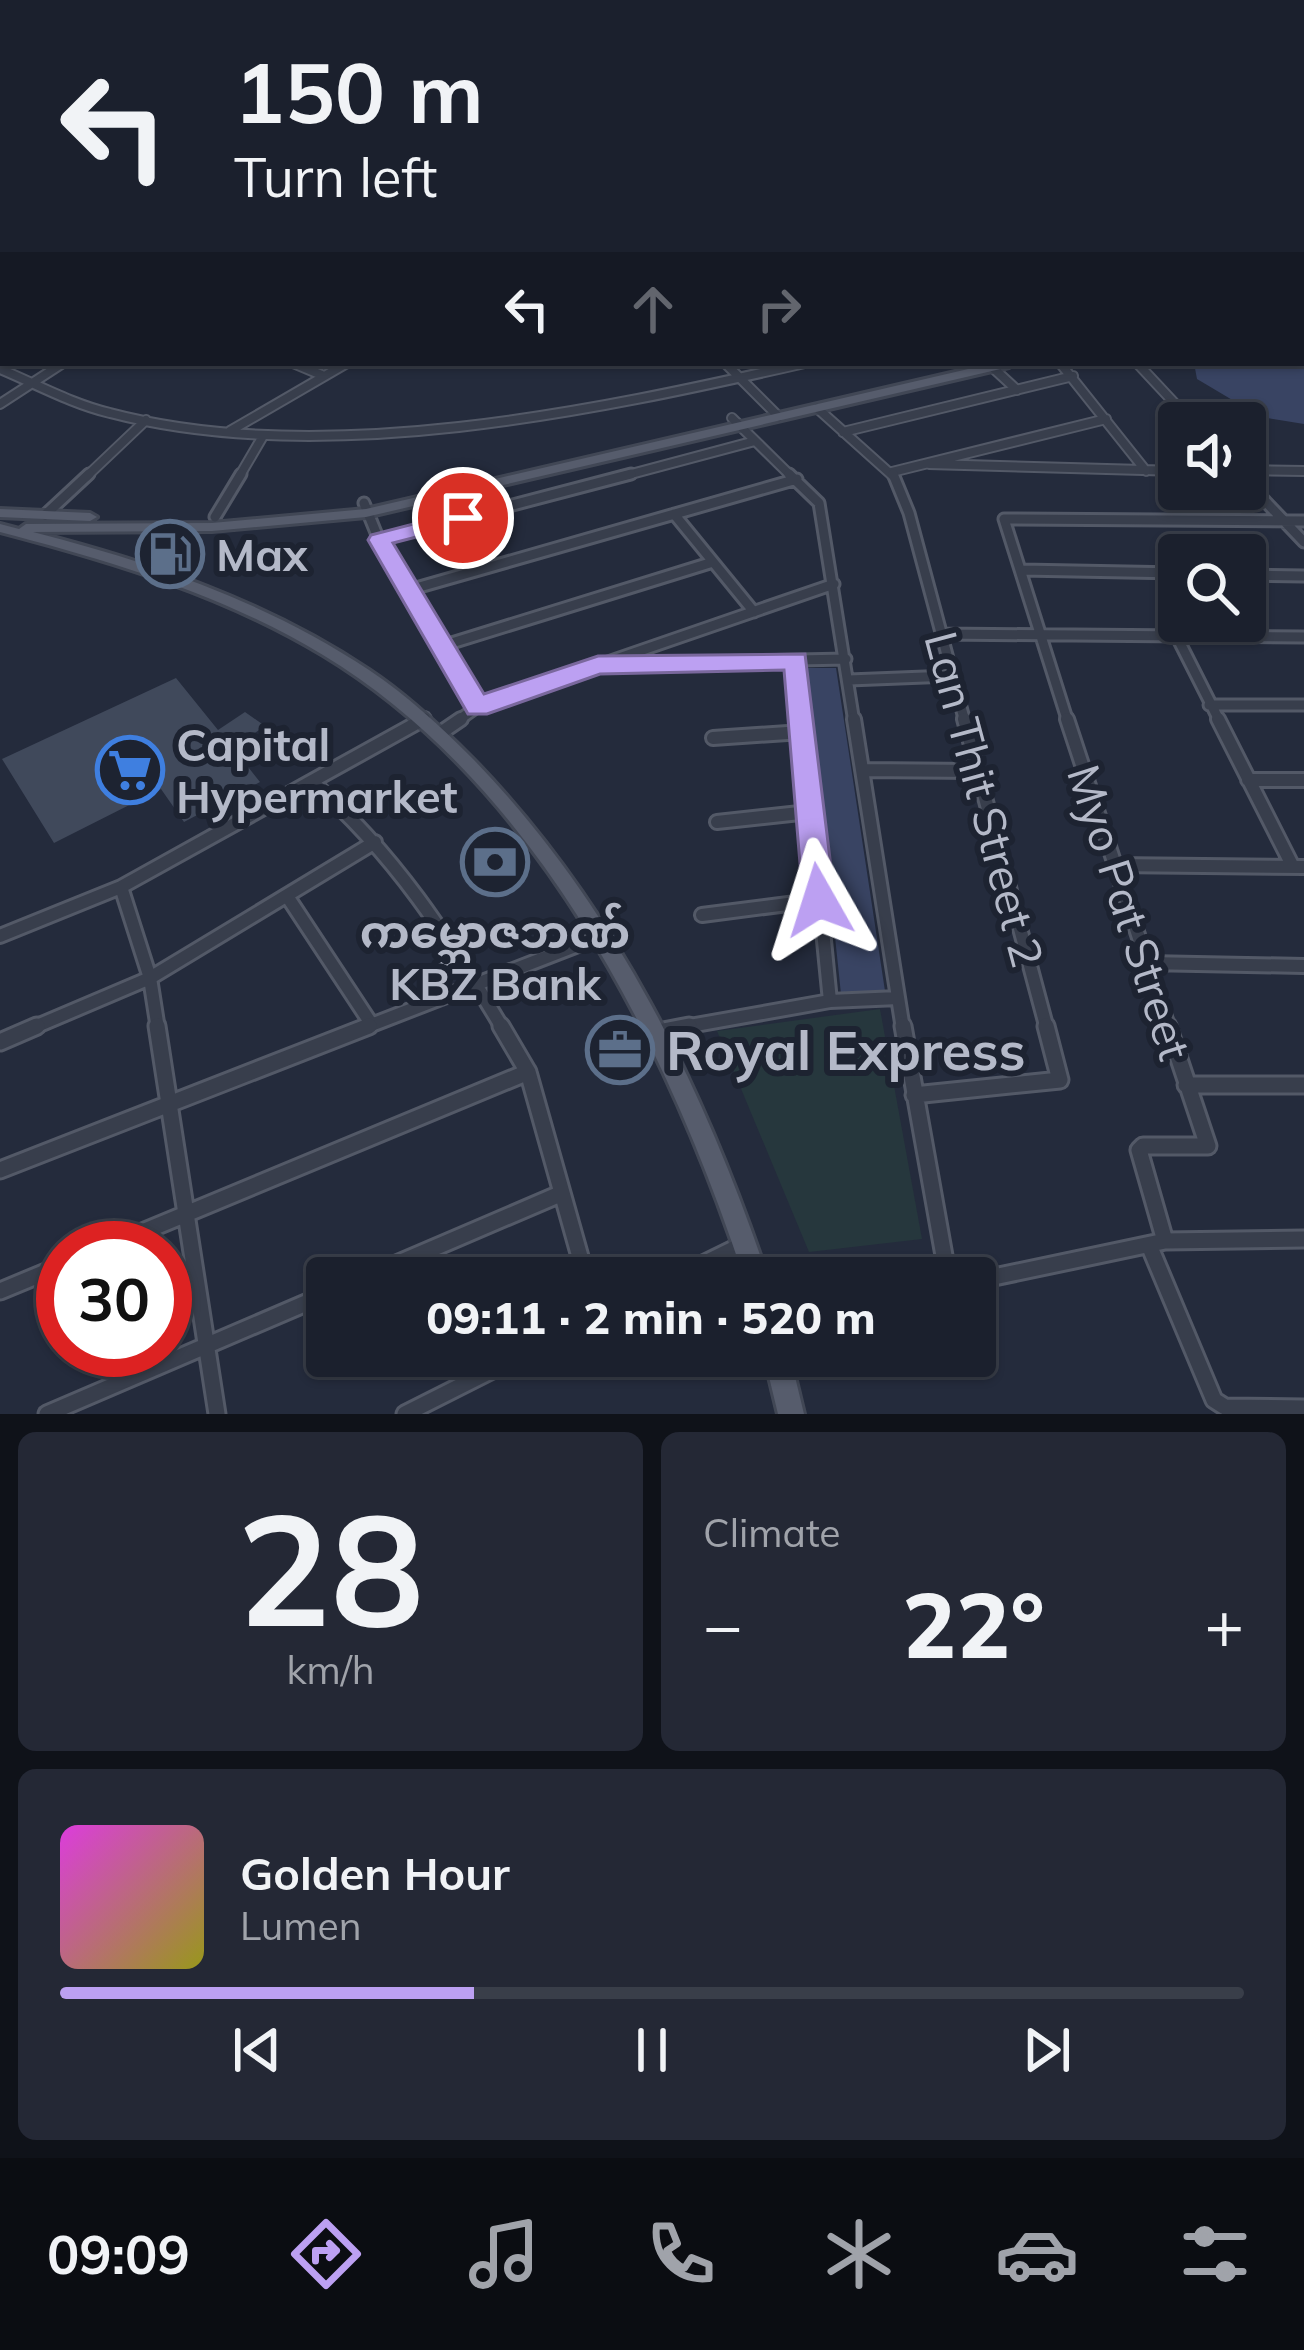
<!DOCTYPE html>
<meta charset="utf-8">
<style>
body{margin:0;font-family:Mulish,"Noto Sans Myanmar",sans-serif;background:#242835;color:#f1f3f6;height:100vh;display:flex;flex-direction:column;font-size:45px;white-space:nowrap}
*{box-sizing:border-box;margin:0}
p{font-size:39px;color:#a0a3aa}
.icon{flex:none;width:66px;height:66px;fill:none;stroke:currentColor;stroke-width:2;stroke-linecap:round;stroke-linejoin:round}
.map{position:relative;height:1414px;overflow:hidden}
.details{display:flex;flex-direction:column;gap:18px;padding:18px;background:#0f1219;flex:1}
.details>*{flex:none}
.guide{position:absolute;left:0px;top:0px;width:1305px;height:366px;box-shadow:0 3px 9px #0004,0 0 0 3px #393e49;background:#1b202d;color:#f1f3f6;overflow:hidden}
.tools{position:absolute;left:1158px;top:402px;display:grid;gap:24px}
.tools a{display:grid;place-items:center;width:108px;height:108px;border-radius:12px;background:#1b202d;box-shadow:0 3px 9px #0004,0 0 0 3px #393e49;font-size:60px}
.speed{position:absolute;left:36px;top:1221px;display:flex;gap:24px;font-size:60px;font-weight:700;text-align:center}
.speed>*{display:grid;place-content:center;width:156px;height:156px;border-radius:50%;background:#1b202d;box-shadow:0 3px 9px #0004,0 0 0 3px #393e49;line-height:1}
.speed .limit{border:18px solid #d22;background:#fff;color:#111}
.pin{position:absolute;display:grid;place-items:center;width:102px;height:102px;color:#fff;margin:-51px;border:6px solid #fff;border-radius:50%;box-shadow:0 3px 12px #0007}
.me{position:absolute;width:132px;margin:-66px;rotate:354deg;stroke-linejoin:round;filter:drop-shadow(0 0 9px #0008)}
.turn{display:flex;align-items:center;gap:42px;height:252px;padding:0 36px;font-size:54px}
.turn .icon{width:156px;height:156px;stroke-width:2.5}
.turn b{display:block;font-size:84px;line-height:102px}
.lanes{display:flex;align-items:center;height:114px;padding:0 36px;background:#0003;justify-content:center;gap:60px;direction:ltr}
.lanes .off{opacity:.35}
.big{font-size:90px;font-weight:800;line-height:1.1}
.details .tile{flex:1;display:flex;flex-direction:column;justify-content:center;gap:18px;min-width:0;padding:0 42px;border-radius:18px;background:#242835}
.details .dial{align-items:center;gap:0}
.dial b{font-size:156px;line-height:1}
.song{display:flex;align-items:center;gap:36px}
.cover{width:144px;height:144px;border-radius:18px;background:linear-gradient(135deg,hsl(300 70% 55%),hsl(60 70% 35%))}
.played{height:12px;border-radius:6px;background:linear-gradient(90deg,#bca0f2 35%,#393e49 35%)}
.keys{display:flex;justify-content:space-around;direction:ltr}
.heat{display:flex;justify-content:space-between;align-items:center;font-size:66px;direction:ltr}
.details .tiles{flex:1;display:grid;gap:18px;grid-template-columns:1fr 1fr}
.tile:last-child{grid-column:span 2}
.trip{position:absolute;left:306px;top:1257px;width:690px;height:120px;border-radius:12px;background:#1b202d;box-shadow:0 3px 9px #0004,0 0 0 3px #393e49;font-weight:800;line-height:120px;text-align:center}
.dock{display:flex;height:192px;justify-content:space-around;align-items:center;background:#0b0d12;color:#a0a3aa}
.dock .icon{width:84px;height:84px}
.dock .selected{color:#bca0f2}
.dock b{font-size:54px;color:#f1f3f6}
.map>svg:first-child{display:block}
.green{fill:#26373d}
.water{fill:#394463}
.building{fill:#40495b}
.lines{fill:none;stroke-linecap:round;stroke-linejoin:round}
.street-far4-casing{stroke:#535967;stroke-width:8}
.street-far3-casing{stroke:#535967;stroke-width:12}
.street-far2-casing{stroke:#535967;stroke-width:15}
.street-far1-casing{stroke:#535967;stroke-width:18}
.street-casing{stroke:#535967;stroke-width:21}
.primary-casing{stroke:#414755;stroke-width:6}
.street-far4{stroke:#383e4c;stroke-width:4.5}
.street-far3{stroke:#383e4c;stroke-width:8}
.street-far2{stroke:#383e4c;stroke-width:9}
.street-far1{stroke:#383e4c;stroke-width:12}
.street{stroke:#383e4c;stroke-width:15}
.primary{fill:#565c6c;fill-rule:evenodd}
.route{fill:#bca0f2;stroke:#7a689d;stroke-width:3}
.labels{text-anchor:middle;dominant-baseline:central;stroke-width:12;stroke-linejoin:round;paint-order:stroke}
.poi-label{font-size:45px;font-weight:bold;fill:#b4b9c8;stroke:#1d2331;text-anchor:start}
.street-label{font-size:45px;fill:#b4b9c8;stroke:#1d2331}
.near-poi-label{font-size:54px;font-weight:bold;fill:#b4b9c8;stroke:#1d2331;text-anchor:start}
</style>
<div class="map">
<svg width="1304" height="1414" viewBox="0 0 1304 1414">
<rect width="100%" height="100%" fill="#242b3c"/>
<path class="green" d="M880 1009 922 1239 809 1252 717 1031Z"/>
<path class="water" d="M1304 332V424L1261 417 1197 379 1194 363H1302Z
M807 668H836L885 991 841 994Z"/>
<path class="building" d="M176 678 218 730 245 712 265 726 233 748 260 782 184 822 161 789 54 843 2 759Z"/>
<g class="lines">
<g class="street-far4-casing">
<path id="street-far4" d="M471 0 485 3
M641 0 656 3
M0 2 7 0
M119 3 129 1
M569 3 577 0"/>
</g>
<g class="street-far3-casing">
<path id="street-far3" d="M293 363 324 376
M725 363 779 417
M1060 363 1146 471
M1137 363 1193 423
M992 367 1017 390
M0 369C36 384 72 404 110 413 323 469 595 411 805 363
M0 404 63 363
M817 408 894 477
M732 418 792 477
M230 431 347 363
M843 432 1073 376
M929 464 1179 471
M1245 470 1304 471
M892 472 1106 419
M86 477 146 420
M239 477 263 436
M620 477 755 441"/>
</g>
<g class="street-far2-casing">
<path id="street-far2" d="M789 474 819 503 854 722
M893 474 909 513 965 722
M1245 480 1304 542
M364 503 379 540 477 707
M674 514 754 612
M45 515 89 474
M215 517 241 474
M379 540 631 474
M1022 570 1179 573
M1245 575 1304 576
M409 590 797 479
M941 634 1304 637
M1176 635 1220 722
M442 646 713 562
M796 661 802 722
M613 664 846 659
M849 680 950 676
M1209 705H1304
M419 722 424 719
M456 722 477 707 834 584
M1068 722 1004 519 1304 521"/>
</g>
<g class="street-far1-casing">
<path id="street-far1" d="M802 719 830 1001
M854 719 903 1029
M964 719 1047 1029
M1067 719 1169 1029
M1218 719 1293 867
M439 734 461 719
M713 738 802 732
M863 770 975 771
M1248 780H1304
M312 782C394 853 448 937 503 1029
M717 822 809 812
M1113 865 1304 867
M121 887 150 978 158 1029
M287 896 372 1025
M702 915 819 900
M0 936 121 887 424 719
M1147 963 1304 966
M30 1029 150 978 375 842
M361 1029 601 936
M673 1029 830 1001 898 998"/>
</g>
<g class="street-casing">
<path id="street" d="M157 1026 217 1414
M501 1026 528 1072 586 1278
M903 1026 948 1278
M658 1032 689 1026
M0 1042 37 1026
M1186 1085H1304
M914 1095 1060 1080 1046 1026
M0 1170 369 1026
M1165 1241 1139 1150 1143 1146H1208L1168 1026
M1149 1245 1214 1400 1225 1407 1304 1408
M104 1248 528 1072
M364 1278 560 1194
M675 1278 742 1245
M975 1281 1165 1241 1304 1239
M0 1291 63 1265
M47 1414 327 1294
M405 1414 520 1356"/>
</g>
<g class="primary-casing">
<path id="primary" d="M1302 292H1304V298H1302Z
M994 363H1015L1009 367 366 517 212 531 33 532C151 562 267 602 369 670 407 695 441 727 473 759 614 904 704 1088 768 1278H744C668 1047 538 785 323 655 224 595 111 561 0 532V524L19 529 26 524 212 523 366 509Z
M0 509 90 513 97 517 90 521 0 517Z
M764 1356H790L804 1414H778Z"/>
</g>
<use href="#street-far4" class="street-far4"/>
<use href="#street-far3" class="street-far3"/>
<use href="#street-far2" class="street-far2"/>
<use href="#street-far1" class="street-far1"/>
<use href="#street" class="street"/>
<use href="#primary" class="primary"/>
</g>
<path class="route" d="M463 511 474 518 471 523 393 543 484 694 598 656 805 654 835 900 830 909 819 913 808 909 803 900 784 670 600 674 487 714H468L368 540 371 535Z"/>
<defs>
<g id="fuel-ring" transform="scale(3.45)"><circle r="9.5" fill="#1d2331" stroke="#5c6f8a" stroke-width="1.5"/><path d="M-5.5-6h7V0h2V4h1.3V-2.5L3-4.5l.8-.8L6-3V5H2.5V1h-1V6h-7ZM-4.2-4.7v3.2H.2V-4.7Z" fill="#5c6f8a"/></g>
<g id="supermarket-ring" transform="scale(3.45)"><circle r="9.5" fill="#1d2331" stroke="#3f7fe0" stroke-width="1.5"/><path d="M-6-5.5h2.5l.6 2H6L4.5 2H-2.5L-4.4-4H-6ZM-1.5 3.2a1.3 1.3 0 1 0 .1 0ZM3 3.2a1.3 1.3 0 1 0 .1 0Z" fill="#3f7fe0"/></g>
<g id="bank-ring" transform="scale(3.45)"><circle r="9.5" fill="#1d2331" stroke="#5c6f8a" stroke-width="1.5"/><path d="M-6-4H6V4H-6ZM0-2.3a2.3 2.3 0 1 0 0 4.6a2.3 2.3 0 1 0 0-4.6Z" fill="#5c6f8a"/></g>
<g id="office-ring" transform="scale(3.45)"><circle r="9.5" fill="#1d2331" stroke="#5c6f8a" stroke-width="1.5"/><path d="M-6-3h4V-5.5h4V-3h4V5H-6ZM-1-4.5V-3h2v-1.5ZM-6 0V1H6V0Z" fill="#5c6f8a"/></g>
</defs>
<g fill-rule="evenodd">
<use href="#fuel-ring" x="170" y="554"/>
<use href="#supermarket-ring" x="130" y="770"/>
<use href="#bank-ring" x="495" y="862"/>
<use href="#office-ring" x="620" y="1050"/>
</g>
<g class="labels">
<g class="poi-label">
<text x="216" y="554">Max</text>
<text x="176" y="744">Capital<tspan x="176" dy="52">Hypermarket</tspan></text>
<text x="495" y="931" text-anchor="middle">ကမ္ဘောဇဘဏ်<tspan x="495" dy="52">KBZ Bank</tspan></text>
</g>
<g class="street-label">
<text transform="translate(985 799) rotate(75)">Lan Thit Street 2</text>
<text transform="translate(1130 912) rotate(72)">Myo Pat Street</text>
</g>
<g class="near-poi-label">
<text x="666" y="1050">Royal Express</text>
</g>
</g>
</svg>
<div class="tools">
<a><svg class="icon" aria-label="sound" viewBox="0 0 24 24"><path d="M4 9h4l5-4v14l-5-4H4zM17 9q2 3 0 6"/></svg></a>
<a><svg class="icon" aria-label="search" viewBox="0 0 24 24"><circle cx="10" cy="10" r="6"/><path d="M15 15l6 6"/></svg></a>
</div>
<div class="speed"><div class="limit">30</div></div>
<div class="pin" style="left:463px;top:518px;background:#d93025"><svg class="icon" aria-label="arrive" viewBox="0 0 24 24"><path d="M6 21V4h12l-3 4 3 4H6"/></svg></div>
<svg class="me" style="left:819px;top:900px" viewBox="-20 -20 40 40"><path d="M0-17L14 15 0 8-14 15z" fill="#bca0f2" stroke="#fff" stroke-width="4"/></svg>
<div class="trip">09:11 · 2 min · 520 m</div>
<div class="guide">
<div class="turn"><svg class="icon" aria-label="left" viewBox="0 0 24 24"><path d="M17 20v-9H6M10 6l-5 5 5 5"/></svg><div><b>150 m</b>Turn left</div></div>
<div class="lanes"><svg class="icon" aria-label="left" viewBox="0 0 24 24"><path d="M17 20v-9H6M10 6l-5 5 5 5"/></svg><svg class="icon off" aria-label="ahead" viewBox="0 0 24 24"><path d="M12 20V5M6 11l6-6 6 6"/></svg><svg class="icon off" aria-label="right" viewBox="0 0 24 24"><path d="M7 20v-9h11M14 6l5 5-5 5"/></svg></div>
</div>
</div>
<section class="details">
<div class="tiles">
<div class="tile dial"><b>28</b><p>km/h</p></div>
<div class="tile"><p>Climate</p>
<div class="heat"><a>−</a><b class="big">22°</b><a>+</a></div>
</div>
<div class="tile">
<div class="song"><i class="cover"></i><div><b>Golden Hour</b><p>Lumen</p></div></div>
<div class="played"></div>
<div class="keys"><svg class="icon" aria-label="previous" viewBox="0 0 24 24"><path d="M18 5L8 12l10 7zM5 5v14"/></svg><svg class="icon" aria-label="pause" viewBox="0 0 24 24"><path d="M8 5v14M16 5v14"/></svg><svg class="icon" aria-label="next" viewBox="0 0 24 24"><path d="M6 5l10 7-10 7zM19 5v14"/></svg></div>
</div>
</div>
</section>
<nav class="dock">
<b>09:09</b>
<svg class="icon selected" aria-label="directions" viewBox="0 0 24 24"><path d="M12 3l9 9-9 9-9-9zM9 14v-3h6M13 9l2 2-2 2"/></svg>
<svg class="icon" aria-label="music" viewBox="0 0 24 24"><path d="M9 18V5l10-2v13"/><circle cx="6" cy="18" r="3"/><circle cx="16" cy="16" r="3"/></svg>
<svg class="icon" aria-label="phone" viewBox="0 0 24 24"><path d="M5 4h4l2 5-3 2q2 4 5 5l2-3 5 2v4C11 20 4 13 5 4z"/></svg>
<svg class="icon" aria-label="climate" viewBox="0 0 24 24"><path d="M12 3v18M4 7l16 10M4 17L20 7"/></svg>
<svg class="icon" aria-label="car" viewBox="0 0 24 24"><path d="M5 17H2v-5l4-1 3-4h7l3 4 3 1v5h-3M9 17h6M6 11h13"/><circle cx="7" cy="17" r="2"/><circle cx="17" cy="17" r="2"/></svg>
<svg class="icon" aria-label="filters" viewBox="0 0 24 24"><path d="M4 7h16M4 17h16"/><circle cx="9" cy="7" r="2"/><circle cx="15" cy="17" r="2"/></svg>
</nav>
